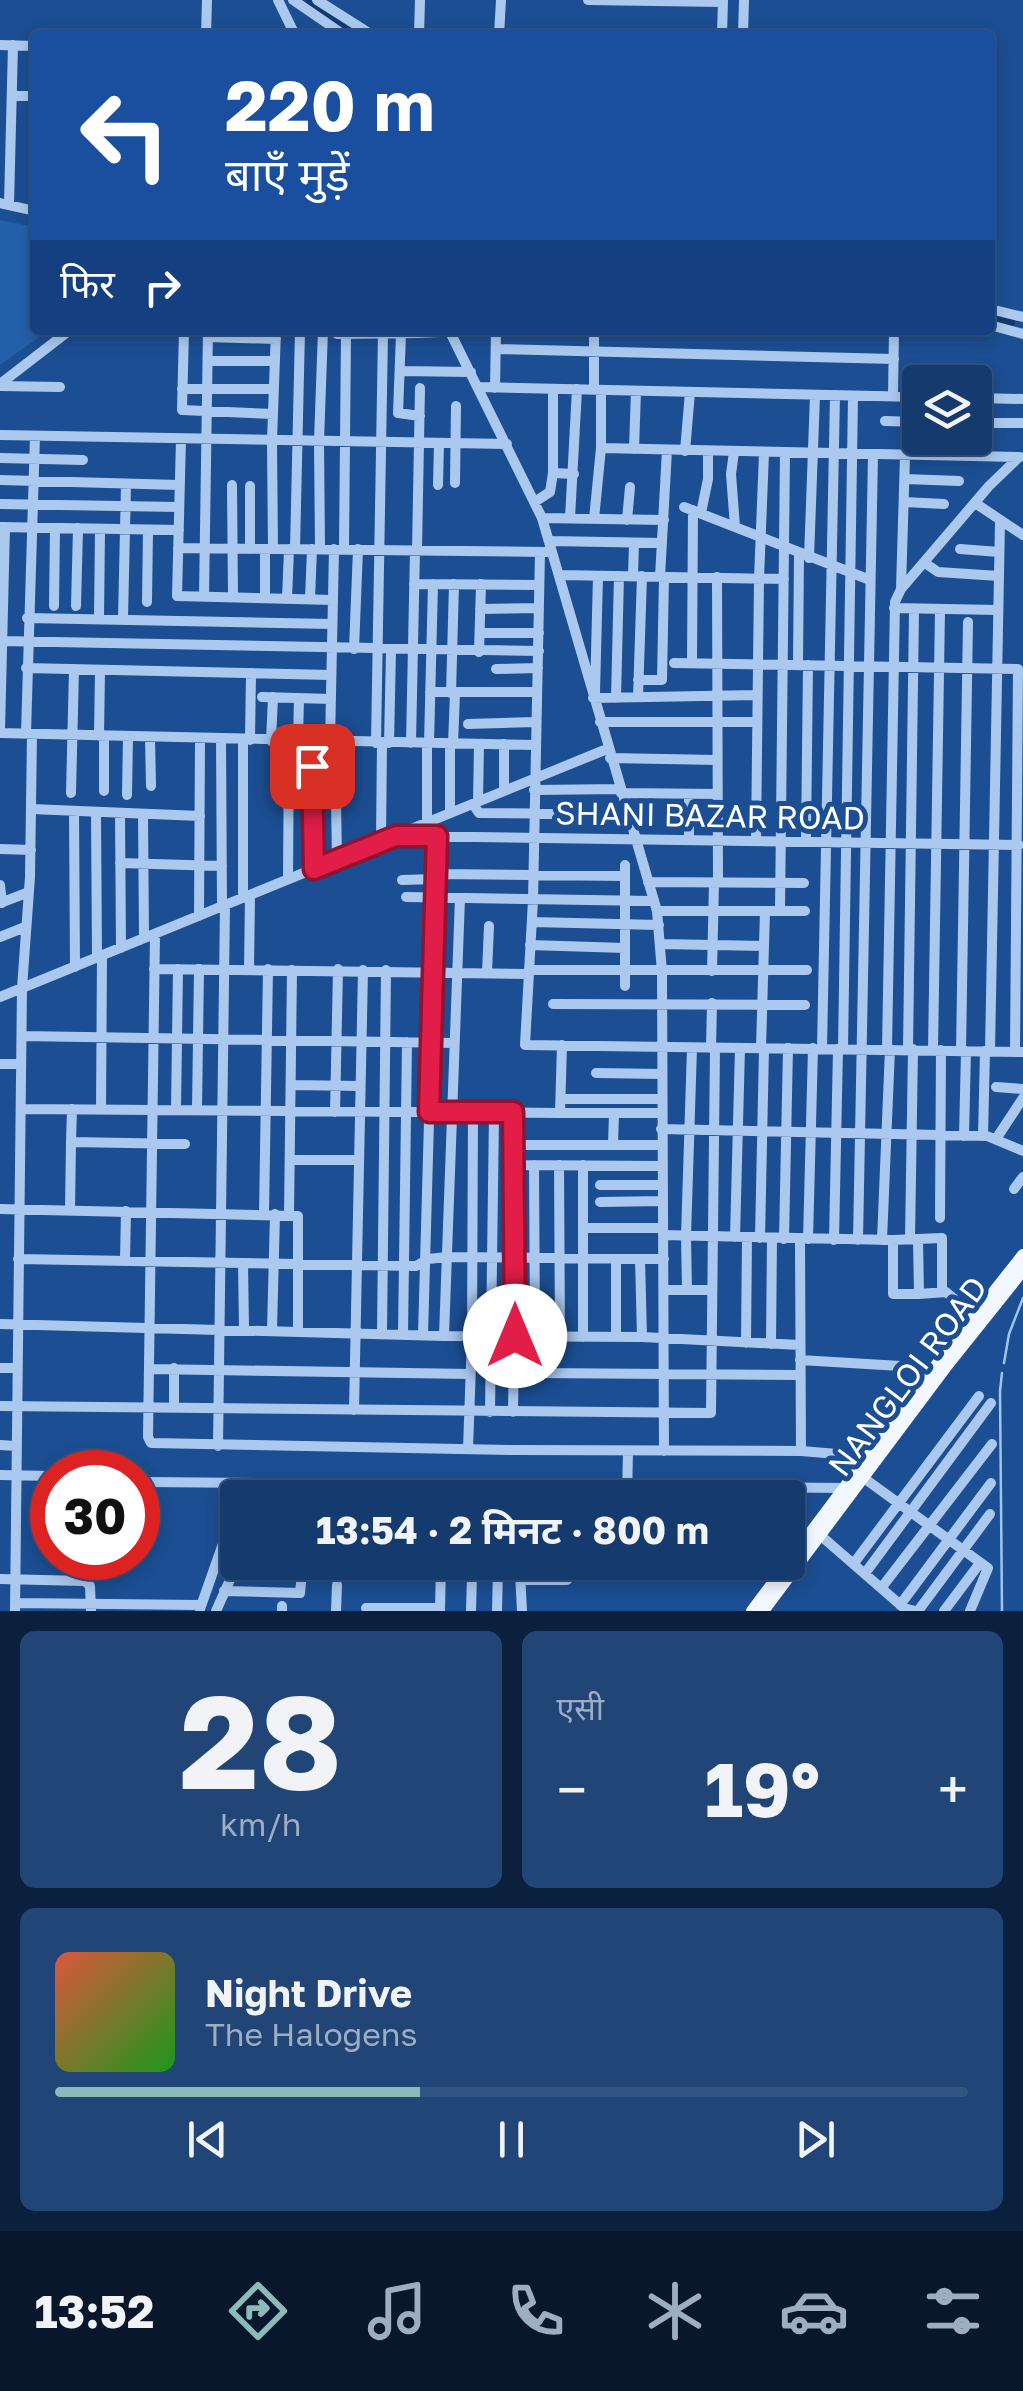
<!DOCTYPE html>
<html lang="hi">
<meta charset="utf-8">
<style>
body{margin:0;font-family:"Golos Text","Noto Sans Devanagari",sans-serif;background:#214576;color:#f1f3f6;height:100vh;display:flex;flex-direction:column;font-size:38px;white-space:nowrap}
*{box-sizing:border-box;margin:0}
p{font-size:32px;color:#9dadc2}
.icon{flex:none;width:55px;height:55px;fill:none;stroke:currentColor;stroke-width:2;stroke-linecap:round;stroke-linejoin:round}
.map{position:relative;height:1611px;overflow:hidden}
.details{display:flex;flex-direction:column;gap:20px;padding:20px;background:#0b203c;flex:1}
.details>*{flex:none}
.top-card{position:absolute;left:30px;top:30px;width:965px;height:305px;border-radius:10px;box-shadow:0 5px 15px #0003,0 0 0 2px #335481;background:#1a4fa0;color:#fff;overflow:hidden}
.tools{position:absolute;left:902px;top:365px;display:grid;gap:20px}
.tools a{display:grid;place-items:center;width:90px;height:90px;border-radius:10px;background:#143a6e;box-shadow:0 5px 15px #0003,0 0 0 2px #335481;font-size:50px}
.speed{position:absolute;left:30px;top:1450px;display:flex;gap:20px;font-size:50px;font-weight:700;text-align:center}
.speed>*{display:grid;place-content:center;width:130px;height:130px;border-radius:50%;background:#143a6e;box-shadow:0 5px 15px #0003,0 0 0 2px #335481;line-height:1}
.speed .limit{border:15px solid #d22;background:#fff;color:#111}
.pin{position:absolute;display:grid;place-items:center;width:85px;height:85px;color:#fff;margin:-42px;border-radius:20px;box-shadow:0 5px 15px #0006}
.me{position:absolute;width:110px;margin:-55px;rotate:0deg;stroke-linejoin:round;filter:drop-shadow(0 0 8px #0008)}
.turn{display:flex;align-items:center;gap:35px;height:210px;padding:0 30px;font-size:45px}
.turn .icon{width:130px;height:130px;stroke-width:2.5}
.turn b{display:block;font-size:70px;line-height:85px}
.then{display:flex;align-items:center;height:95px;padding:0 30px;background:#0003;gap:20px;font-size:38px}
.big{font-size:75px;font-weight:700;line-height:1.1}
.details .card{flex:1;display:flex;flex-direction:column;justify-content:center;gap:15px;min-width:0;padding:0 35px;border-radius:15px;background:#214576}
.details .dial{align-items:center;gap:0}
.dial b{font-size:130px;line-height:1}
.song{display:flex;align-items:center;gap:30px}
.cover{width:120px;height:120px;border-radius:15px;background:linear-gradient(135deg,hsl(10 70% 55%),hsl(120 70% 35%))}
.played{height:10px;border-radius:5px;background:linear-gradient(90deg,#8bbbb9 40%,#335481 40%)}
.keys{display:flex;justify-content:space-around;direction:ltr}
.heat{display:flex;justify-content:space-between;align-items:center;font-size:55px;direction:ltr}
.details .tiles{flex:1;display:grid;gap:20px;grid-template-columns:1fr 1fr}
.card:last-child{grid-column:span 2}
.trip{position:absolute;left:220px;top:1480px;width:585px;height:100px;border-radius:10px;background:#143a6e;box-shadow:0 5px 15px #0003,0 0 0 2px #335481;font-weight:700;line-height:100px;text-align:center}
.tab-bar{display:flex;height:160px;justify-content:space-around;align-items:center;background:#08172c;color:#9dadc2}
.tab-bar .icon{width:70px;height:70px}
.tab-bar .active{color:#8bbbb9}
.tab-bar b{font-size:45px;color:#f1f3f6}
.map>svg:first-child{display:block}
.green{fill:#245fab}
.lines{fill:none;stroke-linecap:round;stroke-linejoin:round}
.stream{stroke:#9ec4f0;stroke-width:2.5}
.canal{stroke:#123970;stroke-width:8}
.minor{stroke:#abc9ef;stroke-width:10}
.major{stroke:#f3f7ff;stroke-width:12}
.route-casing{stroke:#92132f;stroke-width:25}
.route{stroke:#e11d48;stroke-width:18}
.labels{text-anchor:middle;dominant-baseline:central;stroke-width:10;stroke-linejoin:round;paint-order:stroke}
.street-label{font-size:32px;fill:#fff;stroke:#1b4e92}
</style>
<div class="map">
<svg width="1023" height="1611" viewBox="0 0 1023 1611">
<rect width="100%" height="100%" fill="#1b4e92"/>
<path class="green" d="M0 220 35 227V330H49L0 365Z"/>
<g class="lines">
<path class="stream" d="M1004 1363 1009 1334 1023 1298
M1002 1373 1000 1391 1002 1611"/>
<path class="canal" d="M309 0 360 35
M990 316 1011 322"/>
<path class="minor" d="M278 0 295 35
M293 0 344 35
M317 0 372 35
M588 0 723 2
M206 35 207 0
M419 35 420 0
M499 35 501 0
M722 35 723 0
M743 35 744 0
M0 45 35 46
M12 96H35
M0 203 35 211
M9 204 13 45
M990 309 1023 317
M990 325 1023 334
M184 330 182 410 273 414
M333 330 337 334 417 333V330
M449 330 542 518 657 911 662 972 664 1451
M417 333 440 332
M401 334 398 413 420 416
M208 337 276 339
M496 349 894 359
M208 361H275
M400 371 471 372
M0 384 70 330
M0 386 60 387
M479 387 920 397
M495 388 496 330
M182 389H274
M553 389V473L574 474
M594 390V330
M893 396 894 330
M975 398 1023 399
M885 421 920 422
M975 423H1023
M0 435 507 444
M181 439 177 596 333 600
M601 448 1020 457
M634 449 636 391
M685 451 690 392
M734 452 731 474 735 527
M0 458 83 460
M905 479 959 481
M0 480 179 485
M455 483 456 406
M232 485 233 597
M438 485 439 443
M250 486V549
M536 501 550 492 553 473
M904 502 944 504
M975 503 1023 535
M0 504 179 507
M684 507 870 580
M701 513 708 479V451
M542 518 664 520
M570 518 577 389
M594 519 601 448V390
M627 520 630 487
M0 527 179 530
M549 541 662 543
M178 548 547 552
M273 549 272 441 276 330
M295 549 300 330
M320 549 319 441 323 330
M344 549 346 334
M960 549 999 552
M417 550 420 388
M540 552 533 900 525 1045 1023 1052
M809 558 815 395
M925 563 938 572 999 576
M559 575 784 579
M633 576 634 543
M660 577 667 450
M717 577 718 883
M414 584 539 585
M901 588 905 456
M204 597 208 330
M265 598V549
M287 599 289 549
M310 599 312 549
M147 602 148 530
M54 606 55 528
M76 606 78 528
M894 608 998 610
M480 609 539 608
M27 618 332 624
M99 619 100 529
M123 619 126 484
M480 633H539
M0 641 539 651
M354 649 358 549
M479 652 481 584
M674 663 1018 669 1015 1052
M692 663 693 510
M798 664 799 554
M26 668 331 675
M496 669 538 668
M638 680H662L664 577
M430 692H537
M595 692 598 576
M451 693 454 584
M262 697 331 699
M638 697 642 576
M593 698 757 695
M616 698 619 576
M600 722H757
M468 724 536 722
M0 731 5 527
M0 733 535 745
M26 733 35 436
M99 736 100 670
M104 736V791
M150 737 151 786
M221 739 222 906
M250 740 251 673
M271 741 273 697
M298 741 299 698
M312 742 314 869
M330 742 334 549
M335 742 337 859
M376 743 383 334
M389 743 391 650
M411 743 415 550
M427 743V822
M429 743 433 584
M450 744V813
M453 744 455 693
M610 758 717 760
M534 790 620 789
M504 791V744
M71 793 74 669
M621 793 717 794
M689 794V838
M127 795 128 736
M478 802 479 744
M473 804 479 813 594 814
M31 809 200 816
M74 811 75 967
M96 813 97 957
M120 814 121 948
M143 814 144 938
M402 836 1019 845
M756 840 759 579 764 453
M806 840 808 665
M381 841 382 743
M0 849 31 850
M120 863 222 866
M625 865V986
M436 874 625 876
M288 879 289 741
M402 880 435 879
M648 882 804 883
M0 885 2 903
M406 897 653 901
M243 898V740
M0 903 29 892
M657 911H805
M780 911 785 453
M199 916 200 739
M532 922 659 925
M155 934 148 1437 151 1443 513 1450 801 1451 874 1457
M0 937 25 927
M661 944 764 946
M530 945 625 948
M154 969 529 974
M249 969 250 895
M529 970H807
M712 971 714 883
M487 973 489 926
M0 997 607 749
M553 1004 805 1005
M22 1036 453 1043
M711 1048 712 1003
M761 1048 765 911
M822 1049 835 395
M843 1049 853 396
M887 1049 895 602 901 589 989 486 1017 459
M908 1049 914 610
M933 1050 940 610
M961 1051 968 622
M990 1051 1000 522
M0 1064H21
M596 1073 662 1074
M291 1085 360 1086
M996 1087 1023 1089
M561 1099H662
M21 1109 560 1113 562 1045
M101 1110 102 955
M176 1110 178 969
M197 1110 199 969
M335 1112 338 969
M513 1113 512 1175 516 1212 513 1412
M560 1113H614L613 1145
M614 1113H662
M661 1129 987 1136 1023 1151
M964 1136 966 1051
M983 1136 985 1051
M996 1139 1023 1098
M71 1142 72 1109
M512 1145H662
M290 1160H358
M512 1165 662 1166
M534 1165 535 1337
M559 1165 560 1337
M583 1165V1337
M600 1185H663
M1014 1189 1023 1177
M600 1202 663 1201
M0 1209 298 1216V1331
M70 1210 71 1142 185 1144
M264 1214 268 969
M289 1214 292 970
M940 1218 941 1050
M584 1228H663
M663 1235 893 1240 942 1238V1292
M735 1237 740 1048
M760 1238 764 1048
M784 1239 788 1048
M800 1239 801 1451
M808 1239 813 1048
M910 1239 913 1049
M834 1240 838 1049
M858 1240 873 455
M882 1240 890 1049
M893 1240V1294H919
M918 1240 919 1294 946 1292 975 1316
M18 1259 416 1266 428 1259 447 1257 664 1259
M616 1259V1337
M640 1259 642 1337
M125 1260 126 1211
M243 1263 244 1329
M664 1290H712
M687 1290 686 1236 692 1048
M0 1324 444 1336 642 1337 800 1345
M272 1330 275 1214
M382 1334 386 970
M403 1335 407 1042
M423 1335 437 836
M444 1336 460 898
M746 1343 747 1238
M771 1344 772 1238
M800 1360 934 1368
M0 1368H17
M150 1369 470 1374
M535 1373 800 1375
M0 1406 711 1413 715 1048
M174 1407V1368
M354 1410 363 970
M490 1412 494 1113
M0 1445 16 1446
M218 1446 225 905
M468 1449 472 1336 473 1112
M0 1475 52 1476
M861 1476 988 1568 970 1611
M148 1482 845 1488
M627 1498 628 1451
M820 1535 904 1608 915 1611
M381 1562 441 1564
M854 1563 979 1396
M866 1572 991 1403
M0 1579 85 1581 90 1586 91 1611
M522 1580H567V1562
M543 1580V1562
M882 1587 992 1444
M224 1591 300 1593 303 1562
M15 1603 201 1605
M900 1605 991 1483
M366 1608H440
M200 1609 238 1501
M15 1611 22 988 30 877 32 734
M216 1611 238 1562
M282 1611V1606
M336 1611 337 1585
M440 1611 441 1562
M471 1611 472 1575 480 1569 520 1572 522 1611
M497 1611 498 1569
M918 1611 990 1514
M944 1611 980 1563"/>
<path class="major" d="M752 1611 941 1359 1023 1255
M763 1611 948 1364 1023 1270"/>
</g>
<g class="lines">
<g class="route-casing">
<path id="route" d="M312 766 314 869 396 836H437L429 1112H513L515 1336"/>
</g>
<use href="#route" class="route"/>
</g>
<g class="labels">
<g class="street-label">
<text transform="translate(710 815) rotate(1)">SHANI BAZAR ROAD</text>
<text transform="translate(907 1376) rotate(-53)">NANGLOI ROAD</text>
</g>
</g>
</svg>
<div class="tools">
<a><svg class="icon" aria-label="layers" viewBox="0 0 24 24"><path d="M12 4l9 5-9 5-9-5zM3 14l9 5 9-5"/></svg></a>
</div>
<div class="speed"><div class="limit">30</div></div>
<div class="pin" style="left:312px;top:766px;background:#d93025"><svg class="icon" aria-label="arrive" viewBox="0 0 24 24"><path d="M6 21V4h12l-3 4 3 4H6"/></svg></div>
<svg class="me" style="left:515px;top:1336px" viewBox="-20 -20 40 40"><circle r="19" fill="#fff"/><path d="M0-13L10 11 0 6-10 11z" fill="#e11d48"/></svg>
<div class="trip">13:54 · 2 मिनट · 800 m</div>
<div class="top-card">
<div class="turn"><svg class="icon" aria-label="left" viewBox="0 0 24 24"><path d="M17 20v-9H6M10 6l-5 5 5 5"/></svg><div><b>220 m</b>बाएँ मुड़ें</div></div>
<div class="then">फिर<svg class="icon" aria-label="right" viewBox="0 0 24 24"><path d="M7 20v-9h11M14 6l5 5-5 5"/></svg></div>
</div>
</div>
<section class="details">
<div class="tiles">
<div class="card dial"><b>28</b><p>km/h</p></div>
<div class="card"><p>एसी</p>
<div class="heat"><a>−</a><b class="big">19°</b><a>+</a></div>
</div>
<div class="card">
<div class="song"><i class="cover"></i><div><b>Night Drive</b><p>The Halogens</p></div></div>
<div class="played"></div>
<div class="keys"><svg class="icon" aria-label="previous" viewBox="0 0 24 24"><path d="M18 5L8 12l10 7zM5 5v14"/></svg><svg class="icon" aria-label="pause" viewBox="0 0 24 24"><path d="M8 5v14M16 5v14"/></svg><svg class="icon" aria-label="next" viewBox="0 0 24 24"><path d="M6 5l10 7-10 7zM19 5v14"/></svg></div>
</div>
</div>
</section>
<nav class="tab-bar">
<b>13:52</b>
<svg class="icon active" aria-label="directions" viewBox="0 0 24 24"><path d="M12 3l9 9-9 9-9-9zM9 14v-3h6M13 9l2 2-2 2"/></svg>
<svg class="icon" aria-label="music" viewBox="0 0 24 24"><path d="M9 18V5l10-2v13"/><circle cx="6" cy="18" r="3"/><circle cx="16" cy="16" r="3"/></svg>
<svg class="icon" aria-label="phone" viewBox="0 0 24 24"><path d="M5 4h4l2 5-3 2q2 4 5 5l2-3 5 2v4C11 20 4 13 5 4z"/></svg>
<svg class="icon" aria-label="climate" viewBox="0 0 24 24"><path d="M12 3v18M4 7l16 10M4 17L20 7"/></svg>
<svg class="icon" aria-label="car" viewBox="0 0 24 24"><path d="M5 17H2v-5l4-1 3-4h7l3 4 3 1v5h-3M9 17h6M6 11h13"/><circle cx="7" cy="17" r="2"/><circle cx="17" cy="17" r="2"/></svg>
<svg class="icon" aria-label="filters" viewBox="0 0 24 24"><path d="M4 7h16M4 17h16"/><circle cx="9" cy="7" r="2"/><circle cx="15" cy="17" r="2"/></svg>
</nav>
